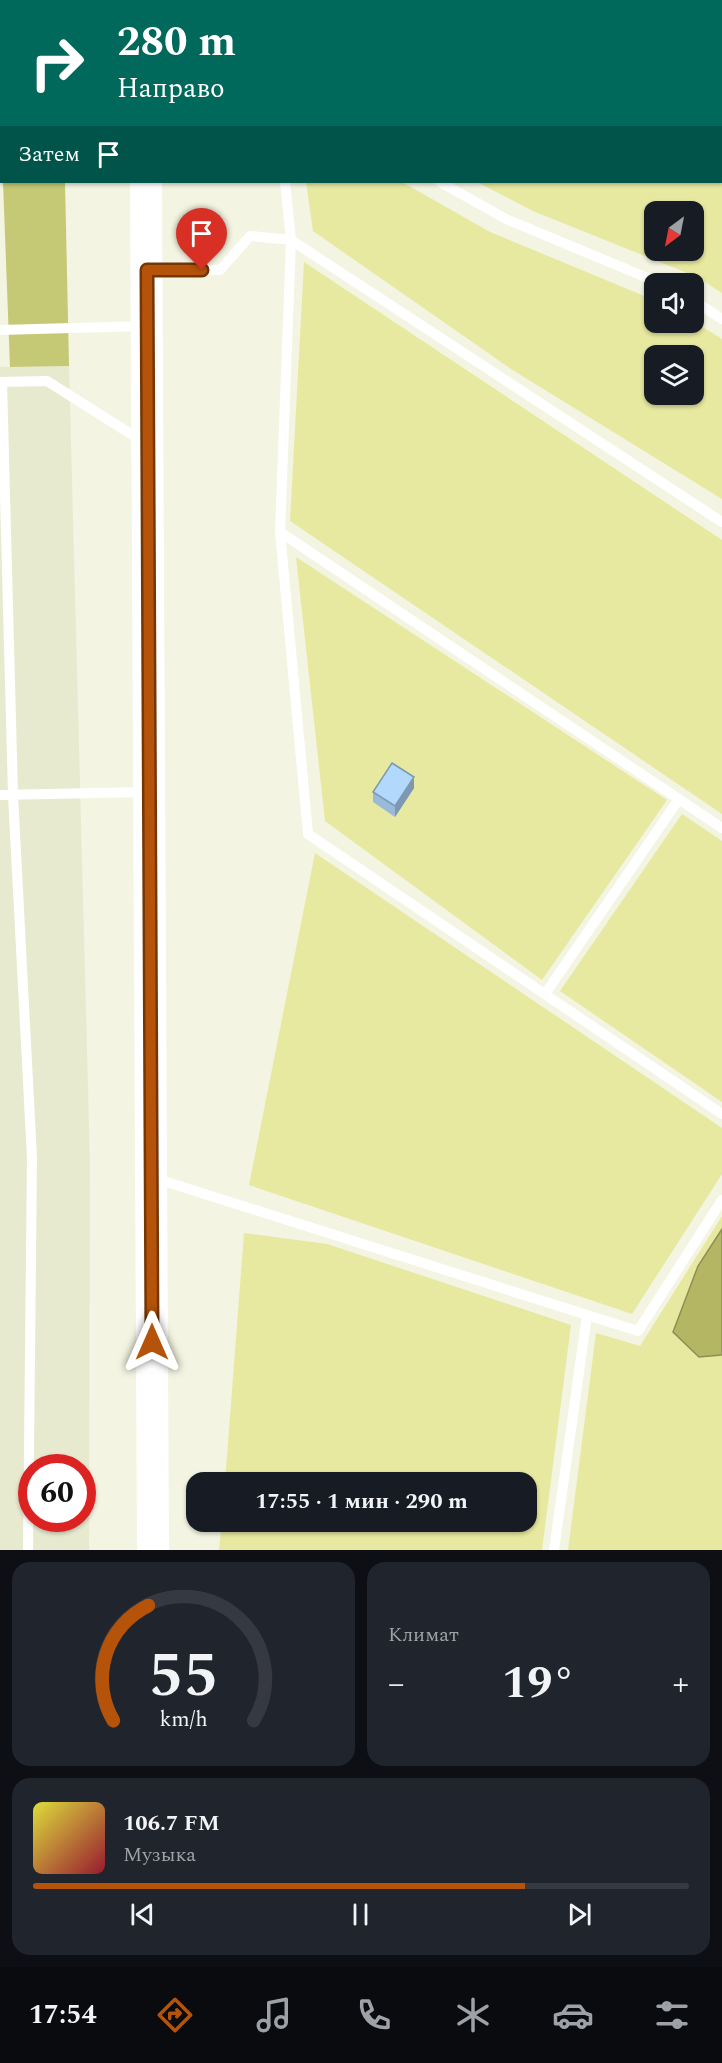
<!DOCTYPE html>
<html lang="ru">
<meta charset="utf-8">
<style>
body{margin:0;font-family:Spectral,serif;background:#20242c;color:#f1f3f6;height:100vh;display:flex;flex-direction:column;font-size:22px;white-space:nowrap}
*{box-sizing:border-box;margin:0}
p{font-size:20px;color:#9ea1a6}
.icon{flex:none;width:33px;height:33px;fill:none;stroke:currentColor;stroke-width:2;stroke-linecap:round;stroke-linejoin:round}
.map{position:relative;height:1550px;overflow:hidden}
.details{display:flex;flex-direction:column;gap:12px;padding:12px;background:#0d0f14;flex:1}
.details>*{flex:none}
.hud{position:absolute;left:0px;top:0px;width:723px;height:183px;box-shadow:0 2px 4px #0004;background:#00695c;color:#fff;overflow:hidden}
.needle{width:39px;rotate:212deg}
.controls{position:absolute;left:644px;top:201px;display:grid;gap:12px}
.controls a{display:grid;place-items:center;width:60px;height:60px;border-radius:12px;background:#171b24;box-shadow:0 2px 4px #0004;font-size:30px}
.speed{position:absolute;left:18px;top:1454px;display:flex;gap:12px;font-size:30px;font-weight:700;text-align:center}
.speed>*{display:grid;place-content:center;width:78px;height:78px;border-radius:50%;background:#171b24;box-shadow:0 2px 4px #0004;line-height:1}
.speed .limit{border:9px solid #d22;background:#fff;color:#111}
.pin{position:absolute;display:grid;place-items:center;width:51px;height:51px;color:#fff;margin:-62px -26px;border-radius:50% 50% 50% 0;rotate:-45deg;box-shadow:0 0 6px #0007}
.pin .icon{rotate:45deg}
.me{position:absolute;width:66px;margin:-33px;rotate:0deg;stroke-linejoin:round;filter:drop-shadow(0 0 4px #0008)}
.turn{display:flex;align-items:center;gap:21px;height:126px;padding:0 18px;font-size:27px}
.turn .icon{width:78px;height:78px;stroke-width:2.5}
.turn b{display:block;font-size:42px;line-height:51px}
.then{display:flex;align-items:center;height:57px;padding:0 18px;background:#0003;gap:12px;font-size:22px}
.big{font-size:45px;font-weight:700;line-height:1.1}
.details .tile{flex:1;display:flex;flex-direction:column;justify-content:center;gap:9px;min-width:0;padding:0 21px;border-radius:18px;background:#20242c}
.details .dial{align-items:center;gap:0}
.dial svg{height:156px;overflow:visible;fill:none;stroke:#363941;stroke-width:7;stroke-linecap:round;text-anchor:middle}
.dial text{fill:#f1f3f6;stroke:none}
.song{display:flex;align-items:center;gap:18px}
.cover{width:72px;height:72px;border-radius:9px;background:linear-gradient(135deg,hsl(60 70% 55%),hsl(350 70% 35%))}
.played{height:6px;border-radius:3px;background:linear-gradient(90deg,#b45309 75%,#363941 75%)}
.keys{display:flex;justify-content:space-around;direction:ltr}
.heat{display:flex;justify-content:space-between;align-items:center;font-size:33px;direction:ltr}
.details .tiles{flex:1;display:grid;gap:12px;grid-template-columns:1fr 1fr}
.tile:last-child{grid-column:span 2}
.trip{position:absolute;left:186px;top:1472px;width:351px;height:60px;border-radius:18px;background:#171b24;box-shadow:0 2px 4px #0004;font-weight:700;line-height:60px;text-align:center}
.dock{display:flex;height:96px;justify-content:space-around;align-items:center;background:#090b0e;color:#9ea1a6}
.dock .icon{width:42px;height:42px}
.dock .active{color:#b45309}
.dock b{font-size:27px;color:#f1f3f6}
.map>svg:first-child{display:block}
.built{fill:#e8ead0;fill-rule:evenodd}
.green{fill:#e7e9a0;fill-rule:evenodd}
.forest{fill:#c5c875}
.water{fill:#b4b664;stroke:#8e8f54;stroke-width:1.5}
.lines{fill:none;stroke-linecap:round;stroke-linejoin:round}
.service{stroke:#fff;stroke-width:10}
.primary{stroke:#fff;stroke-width:32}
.wall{fill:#99bbd9}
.shaded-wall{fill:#7d98b0}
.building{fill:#b2d9fc;stroke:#7d98b0;stroke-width:1.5}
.route-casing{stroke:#753606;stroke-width:15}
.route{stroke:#b45309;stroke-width:10}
</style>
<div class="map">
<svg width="722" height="1550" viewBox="0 0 722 1550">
<rect width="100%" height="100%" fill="#f3f4e1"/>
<path class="built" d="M69 366 90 1164 89 1550H0V367ZM32 1467H82V1518H32Z"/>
<path class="green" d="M297 0H571L573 1 297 2Z
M722 106V293L697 277 533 211 477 182H722ZM654 212H693V250H654Z
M306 182H402L490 232 654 300V322L693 321 722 339V499L511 369 313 231ZM654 356H693V394H654Z
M304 262 722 540V814L290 521Z
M296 557 667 800 542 980 325 821Z
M682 814 722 841V1102L560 991Z
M315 853 722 1128V1174L632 1314 249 1185Z
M722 1216V1550H568L596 1333 640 1346Z
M244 1233 327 1244 571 1325 542 1550H219L222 1521H526V1482H225Z"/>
<path class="forest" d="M3 182H65L69 366 10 367Z"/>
<path class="water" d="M722 1229V1355L699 1357 673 1332 698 1266Z"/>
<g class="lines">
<path class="service" d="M601 0 603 2
M274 2V0
M285 182 291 240 280 532 308 834 722 1114
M440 182 506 219 662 284
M150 270H220L250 236 291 240 722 522
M693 300 722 319
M0 330 144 326
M0 382 47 381 142 441
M2 382 13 795 32 1158 28 1550
M280 532 722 828
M0 795 147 792
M545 994 679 799
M154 1178 638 1331 722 1200
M554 1550 587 1315"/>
<path class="primary" d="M145 0V2
M146 182 153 1550"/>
</g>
<path class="wall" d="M414 788 395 817 373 802V792Z"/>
<path class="shaded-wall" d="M414 777V788L395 817V806Z"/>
<path class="building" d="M392 763 414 777 395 806 373 792Z"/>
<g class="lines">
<g class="route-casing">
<path id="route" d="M152 1342 147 270H202"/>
</g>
<use href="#route" class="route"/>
</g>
</svg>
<div class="controls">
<a><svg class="needle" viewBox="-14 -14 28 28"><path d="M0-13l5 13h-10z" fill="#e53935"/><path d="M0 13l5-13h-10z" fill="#9ea1a6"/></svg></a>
<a><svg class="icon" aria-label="sound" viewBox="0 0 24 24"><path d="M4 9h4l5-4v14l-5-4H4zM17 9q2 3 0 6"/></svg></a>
<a><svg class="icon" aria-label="layers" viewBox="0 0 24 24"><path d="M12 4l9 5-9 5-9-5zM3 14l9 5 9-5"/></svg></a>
</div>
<div class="speed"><div class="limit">60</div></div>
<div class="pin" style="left:202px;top:270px;background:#d93025"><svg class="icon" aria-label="arrive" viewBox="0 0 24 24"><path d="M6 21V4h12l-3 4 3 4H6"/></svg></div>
<svg class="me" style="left:152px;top:1342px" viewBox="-20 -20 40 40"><path d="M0-17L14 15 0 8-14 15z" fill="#b45309" stroke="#fff" stroke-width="4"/></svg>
<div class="trip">17:55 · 1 мин · 290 m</div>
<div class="hud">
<div class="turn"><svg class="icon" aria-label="right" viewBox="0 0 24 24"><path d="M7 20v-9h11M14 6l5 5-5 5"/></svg><div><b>280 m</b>Направо</div></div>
<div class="then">Затем<svg class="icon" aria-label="arrive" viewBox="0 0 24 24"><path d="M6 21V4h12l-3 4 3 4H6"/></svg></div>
</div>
</div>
<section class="details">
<div class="tiles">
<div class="tile dial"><svg viewBox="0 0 100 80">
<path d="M14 69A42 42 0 1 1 86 69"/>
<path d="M14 69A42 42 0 0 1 32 10" stroke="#b45309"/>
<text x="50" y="56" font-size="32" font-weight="700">55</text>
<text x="50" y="72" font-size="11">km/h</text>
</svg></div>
<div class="tile"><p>Климат</p>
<div class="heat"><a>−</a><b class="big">19°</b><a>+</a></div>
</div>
<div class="tile">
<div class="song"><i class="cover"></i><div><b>106.7 FM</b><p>Музыка</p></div></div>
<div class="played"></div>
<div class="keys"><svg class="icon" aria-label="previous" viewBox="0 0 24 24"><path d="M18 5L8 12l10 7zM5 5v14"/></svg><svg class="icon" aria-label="pause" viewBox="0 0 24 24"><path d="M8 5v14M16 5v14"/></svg><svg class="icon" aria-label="next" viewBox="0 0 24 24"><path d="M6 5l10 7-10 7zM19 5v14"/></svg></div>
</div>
</div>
</section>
<nav class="dock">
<b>17:54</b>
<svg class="icon active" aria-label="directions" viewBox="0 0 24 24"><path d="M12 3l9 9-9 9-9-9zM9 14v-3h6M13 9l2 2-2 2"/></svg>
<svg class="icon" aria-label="music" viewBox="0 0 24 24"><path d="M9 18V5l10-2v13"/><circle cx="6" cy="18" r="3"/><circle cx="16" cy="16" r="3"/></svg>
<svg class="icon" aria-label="phone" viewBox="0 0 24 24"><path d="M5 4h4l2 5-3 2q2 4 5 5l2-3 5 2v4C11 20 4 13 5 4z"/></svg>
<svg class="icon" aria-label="climate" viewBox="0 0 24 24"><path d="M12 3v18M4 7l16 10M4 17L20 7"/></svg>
<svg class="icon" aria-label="car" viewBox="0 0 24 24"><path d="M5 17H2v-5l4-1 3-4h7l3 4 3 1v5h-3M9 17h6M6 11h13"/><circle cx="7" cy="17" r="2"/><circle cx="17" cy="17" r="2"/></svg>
<svg class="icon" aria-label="filters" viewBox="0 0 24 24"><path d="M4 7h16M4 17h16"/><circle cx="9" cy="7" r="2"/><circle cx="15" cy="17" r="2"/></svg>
</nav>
